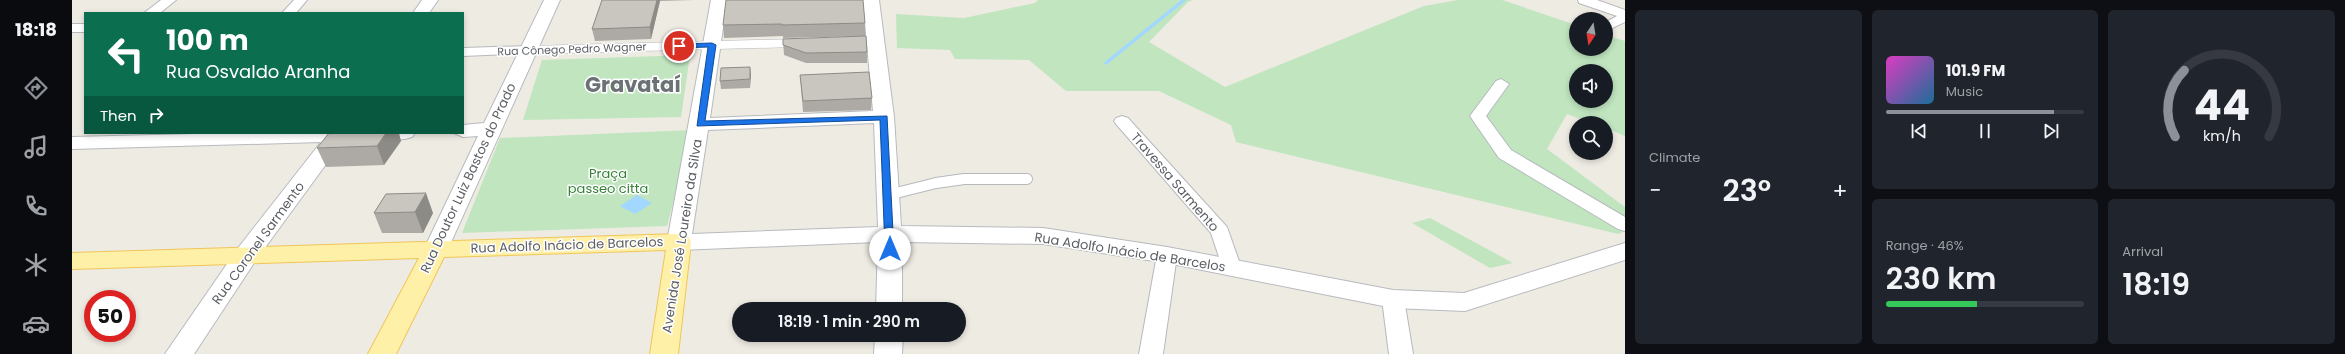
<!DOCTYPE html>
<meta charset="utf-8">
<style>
body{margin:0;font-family:Poppins,sans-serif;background:#20242c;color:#f1f3f6;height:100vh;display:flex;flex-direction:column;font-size:15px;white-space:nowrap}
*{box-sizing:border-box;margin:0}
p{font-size:13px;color:#9ea1a6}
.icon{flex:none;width:22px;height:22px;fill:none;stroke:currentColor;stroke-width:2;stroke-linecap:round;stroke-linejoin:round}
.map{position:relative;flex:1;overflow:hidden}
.drawer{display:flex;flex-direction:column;gap:10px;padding:10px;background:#0d0f14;width:720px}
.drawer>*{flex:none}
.top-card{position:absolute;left:12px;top:12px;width:380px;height:122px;border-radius:0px;box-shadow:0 2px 6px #0003;background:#0b6e4f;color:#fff;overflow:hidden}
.needle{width:26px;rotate:192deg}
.controls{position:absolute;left:1497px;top:12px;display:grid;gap:8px}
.controls a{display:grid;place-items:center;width:44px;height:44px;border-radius:50%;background:#171b24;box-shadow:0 2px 6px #0003;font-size:20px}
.speed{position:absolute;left:12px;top:290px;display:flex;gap:8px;font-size:20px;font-weight:700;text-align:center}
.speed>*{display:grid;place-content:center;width:52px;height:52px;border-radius:50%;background:#171b24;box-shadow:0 2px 6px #0003;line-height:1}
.speed .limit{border:6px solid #d22;background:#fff;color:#111}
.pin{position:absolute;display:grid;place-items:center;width:34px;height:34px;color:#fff;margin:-17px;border:2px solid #fff;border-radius:50%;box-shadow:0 1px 4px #0007}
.me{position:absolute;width:44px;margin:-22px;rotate:0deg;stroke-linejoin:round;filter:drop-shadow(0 0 3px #0008)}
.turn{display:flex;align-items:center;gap:14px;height:84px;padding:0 16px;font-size:18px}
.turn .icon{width:52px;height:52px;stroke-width:2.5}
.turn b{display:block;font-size:28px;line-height:34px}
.then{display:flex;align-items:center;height:38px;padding:0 16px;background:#0003;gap:8px;font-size:15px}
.big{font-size:30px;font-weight:600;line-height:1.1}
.drawer .widget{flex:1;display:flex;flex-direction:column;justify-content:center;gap:6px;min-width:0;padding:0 14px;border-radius:6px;background:#20242c}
.drawer .dial{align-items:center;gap:0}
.dial svg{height:104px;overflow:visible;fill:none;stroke:#363941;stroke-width:7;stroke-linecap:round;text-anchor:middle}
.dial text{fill:#f1f3f6;stroke:none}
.song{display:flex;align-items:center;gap:12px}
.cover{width:48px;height:48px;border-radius:6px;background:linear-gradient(135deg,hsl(310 70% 55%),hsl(200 70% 35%))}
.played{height:4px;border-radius:2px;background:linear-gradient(90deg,#8c9099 85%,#363941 85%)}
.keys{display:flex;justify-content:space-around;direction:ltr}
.heat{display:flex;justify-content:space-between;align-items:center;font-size:22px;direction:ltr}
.charge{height:6px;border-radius:3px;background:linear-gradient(90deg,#34c759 46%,#363941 0)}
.drawer .tiles{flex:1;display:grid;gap:10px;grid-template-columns:repeat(3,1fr)}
.widget:first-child{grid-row:span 2}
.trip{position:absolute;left:660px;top:302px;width:234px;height:40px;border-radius:20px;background:#171b24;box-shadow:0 2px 6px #0003;font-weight:600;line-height:40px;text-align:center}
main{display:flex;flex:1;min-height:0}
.tabs{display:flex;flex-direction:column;width:72px;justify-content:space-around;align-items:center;background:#090b0e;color:#9ea1a6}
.tabs .icon{width:28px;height:28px}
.tabs .current{color:#8c9099}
.tabs b{font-size:18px;color:#f1f3f6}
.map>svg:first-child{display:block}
.green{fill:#c0e5bf;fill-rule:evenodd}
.water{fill:#a2d7ff}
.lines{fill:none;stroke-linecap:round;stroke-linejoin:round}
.stream{stroke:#a2d7ff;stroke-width:3.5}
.lane-far1-casing{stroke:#b6b9bd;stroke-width:9}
.lane-casing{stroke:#b6b9bd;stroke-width:12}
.street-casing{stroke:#b6b9bd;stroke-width:2}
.secondary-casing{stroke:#b7babf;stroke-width:2}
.primary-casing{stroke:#f1c559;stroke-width:2}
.lane-far1{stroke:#fff;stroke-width:8}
.lane{stroke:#fff;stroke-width:10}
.street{fill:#fff;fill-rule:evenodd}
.secondary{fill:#fff;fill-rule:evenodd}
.primary{fill:#fff0a7;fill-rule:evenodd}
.wall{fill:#adaaa5}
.shaded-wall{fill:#8d8b86}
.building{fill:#c9c6c0;stroke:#8d8b86}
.route{fill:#1a73e8;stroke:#114b97}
.labels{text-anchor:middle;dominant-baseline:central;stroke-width:3;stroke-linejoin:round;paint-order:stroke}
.far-street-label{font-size:11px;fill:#5b5f64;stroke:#fff}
.park-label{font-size:13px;fill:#348237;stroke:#fff}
.street-label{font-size:13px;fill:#5b5f64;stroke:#fff}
.town-label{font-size:21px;font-weight:bold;fill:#6c7176;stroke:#fff}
</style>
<main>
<nav class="tabs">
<b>18:18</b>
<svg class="icon current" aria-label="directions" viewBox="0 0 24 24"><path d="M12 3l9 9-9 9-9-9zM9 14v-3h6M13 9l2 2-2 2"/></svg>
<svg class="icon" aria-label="music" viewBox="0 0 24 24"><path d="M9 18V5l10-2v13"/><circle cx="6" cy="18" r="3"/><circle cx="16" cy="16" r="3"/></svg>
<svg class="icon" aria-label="phone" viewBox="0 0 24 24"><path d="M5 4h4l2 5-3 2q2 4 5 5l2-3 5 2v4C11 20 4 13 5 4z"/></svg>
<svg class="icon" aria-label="climate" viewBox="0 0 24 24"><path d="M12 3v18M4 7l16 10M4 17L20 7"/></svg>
<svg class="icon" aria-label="car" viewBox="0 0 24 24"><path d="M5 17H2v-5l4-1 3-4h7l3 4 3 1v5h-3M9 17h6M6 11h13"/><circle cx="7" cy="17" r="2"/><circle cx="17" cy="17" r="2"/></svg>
</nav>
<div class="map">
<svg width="1553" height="354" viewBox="0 0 1553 354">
<rect width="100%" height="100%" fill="#eeebe3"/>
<path class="green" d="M966 0H1121L1116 2 1077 42 1153 87 1352 6 1386 0H1430L1504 25V49H1534V35L1553 41V136L1534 128V123H1519L1495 114 1475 149 1553 207V231L1546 234 1164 142 1159 125 1087 91H994L957 60 883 59 878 50 825 48 824 14 892 18 963 3ZM1504 71H1534V101H1504Z
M618 55 609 117 451 120 470 60Z
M620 130 595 226 390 233 428 138Z
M1358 218 1441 263 1418 268 1340 223Z"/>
<path class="water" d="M565 195 580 203 563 214 548 206Z"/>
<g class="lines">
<path class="stream" d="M1034 63 1112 0"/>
<g class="lane-far1-casing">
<path id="lane-far1" d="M457 50 724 43"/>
</g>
<g class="lane-casing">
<path id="lane" d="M816 195 864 183 892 179H955"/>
</g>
<g class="street-casing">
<path id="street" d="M89 0H104L88 13H72Z
M222 0H235L224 13H210Z
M1506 0H1525L1553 10V22L1534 31V22L1545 16 1507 3Z
M0 24H13V32H0Z
M457 46 464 50 462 53 391 56V48Z
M1429 79 1437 84 1414 116 1439 150 1553 217V231L1546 229 1427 158 1398 116 1424 81Z
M1050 116 1056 118 1155 227 1169 267 1166 272 1159 274 1152 272 1139 233 1044 124 1042 121 1044 118Z
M1095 248 1102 250 1105 255 1091 354H1067L1085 255 1088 250Z
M1321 291 1329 294 1332 299 1341 354H1317L1310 299 1313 294Z"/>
</g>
<g class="secondary-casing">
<path id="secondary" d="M350 0H366L357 13H341Z
M472 0H488L376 249 373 255 364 257 355 255 352 249 406 136 391 137 382 133H391V125L412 123Z
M639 0H655L638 118 801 111 791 0H807L822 117 829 226 971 228 1095 247 1321 290 1392 293 1553 243V260L1393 311 1321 308 1095 263 971 244 830 242V309H804L806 242 607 250 598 248 595 242ZM802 123 806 227 620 234 636 130Z
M165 133H343L340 137 333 139 271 141 184 260 122 354H93L166 248 249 142 0 149V137Z
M803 335H831L830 354H802Z"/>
</g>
<g class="primary-casing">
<path id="primary" d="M607 234 616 236 619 242 606 354H578L594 250 372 257 324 354H296L347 258 0 269V253Z"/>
</g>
<use href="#lane-far1" class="lane-far1"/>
<use href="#lane" class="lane"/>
<use href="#street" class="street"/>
<use href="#secondary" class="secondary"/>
<use href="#primary" class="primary"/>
</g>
<path class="wall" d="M530 0H622L588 1 579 39 523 41 520 29Z
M654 0 793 23V36L711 38V36L652 38 651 25Z
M711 39 795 52V63H734L712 55Z
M678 67V88L649 89 648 81Z
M728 75 800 98 799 110 731 112Z
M329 141 312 165 254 167 245 148Z
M314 194 361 213 351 233H310L302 213Z"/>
<path class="shaded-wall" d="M585 0H588V1L579 39 578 27Z
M678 67 679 75 678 88Z
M314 133H327L329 141 312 165 305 146Z
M354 193 361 213 351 233 343 212Z"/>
<path class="building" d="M530 0H585L578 27 520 29Z
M654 0H791L793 23 710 25V24L651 25Z
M794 36 795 52 734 53 711 45V39Z
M678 67V79L648 81 649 68Z
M797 72 800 98 731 101 728 75Z
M257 133H314L305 146 245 148Z
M354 193 343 212 302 213 314 194Z"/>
<path class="route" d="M640 43 644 45 633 121 815 116 822 251H814L813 249 808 120 625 126 636 47 607 48 604 46 607 44Z"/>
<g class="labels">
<g class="far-street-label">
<text transform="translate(500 49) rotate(-2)">Rua Cônego Pedro Wagner</text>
</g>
<g class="park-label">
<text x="536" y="173">Praça<tspan x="536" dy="15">passeo citta</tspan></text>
</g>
<g class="street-label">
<text transform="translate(396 178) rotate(-65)">Rua Doutor Luiz Bastos do Prado</text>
<text transform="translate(1103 182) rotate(49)">Travessa Sarmento</text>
<text transform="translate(610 236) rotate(-81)">Avenida José Loureiro da Silva</text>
<text transform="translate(186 243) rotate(-54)">Rua Coronel Sarmento</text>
<text transform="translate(495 245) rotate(-2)">Rua Adolfo Inácio de Barcelos</text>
<text transform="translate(1058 252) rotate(9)">Rua Adolfo Inácio de Barcelos</text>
</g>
<g class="town-label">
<text x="561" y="84">Gravataí</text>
</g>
</g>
</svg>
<div class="controls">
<a><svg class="needle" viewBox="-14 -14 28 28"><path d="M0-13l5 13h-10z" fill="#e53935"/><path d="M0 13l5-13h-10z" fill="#9ea1a6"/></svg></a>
<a><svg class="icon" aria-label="sound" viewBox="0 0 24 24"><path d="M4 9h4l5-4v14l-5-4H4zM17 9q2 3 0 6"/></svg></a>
<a><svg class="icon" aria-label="search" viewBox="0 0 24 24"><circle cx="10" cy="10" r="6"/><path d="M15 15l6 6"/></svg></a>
</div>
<div class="speed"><div class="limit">50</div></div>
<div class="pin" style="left:607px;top:46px;background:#d93025"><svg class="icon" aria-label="arrive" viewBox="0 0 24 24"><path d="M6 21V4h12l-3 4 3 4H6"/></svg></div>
<svg class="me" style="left:818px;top:249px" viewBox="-20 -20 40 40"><circle r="19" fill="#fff"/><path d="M0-13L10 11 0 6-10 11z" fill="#1a73e8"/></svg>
<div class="trip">18:19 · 1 min · 290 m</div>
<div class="top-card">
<div class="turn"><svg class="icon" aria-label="left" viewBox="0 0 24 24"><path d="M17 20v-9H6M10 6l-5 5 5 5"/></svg><div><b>100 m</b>Rua Osvaldo Aranha</div></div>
<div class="then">Then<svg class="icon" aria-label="right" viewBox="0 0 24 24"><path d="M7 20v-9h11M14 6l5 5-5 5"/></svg></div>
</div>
</div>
<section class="drawer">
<div class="tiles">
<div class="widget"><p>Climate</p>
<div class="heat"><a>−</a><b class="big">23°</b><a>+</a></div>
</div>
<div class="widget">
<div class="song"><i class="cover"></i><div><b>101.9 FM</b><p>Music</p></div></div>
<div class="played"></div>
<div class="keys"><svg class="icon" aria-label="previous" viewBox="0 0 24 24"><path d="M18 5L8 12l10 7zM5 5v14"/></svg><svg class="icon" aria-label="pause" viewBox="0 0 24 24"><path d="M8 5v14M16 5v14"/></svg><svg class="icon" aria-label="next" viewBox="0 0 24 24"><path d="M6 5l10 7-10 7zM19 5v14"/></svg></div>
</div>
<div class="widget dial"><svg viewBox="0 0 100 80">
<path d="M14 69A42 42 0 1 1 86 69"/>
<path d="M14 69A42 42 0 0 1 21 18" stroke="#8c9099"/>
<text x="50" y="56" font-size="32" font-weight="700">44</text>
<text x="50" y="72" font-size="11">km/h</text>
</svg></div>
<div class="widget"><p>Range · 46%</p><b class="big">230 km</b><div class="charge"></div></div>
<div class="widget"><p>Arrival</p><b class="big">18:19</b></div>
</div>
</section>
</main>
